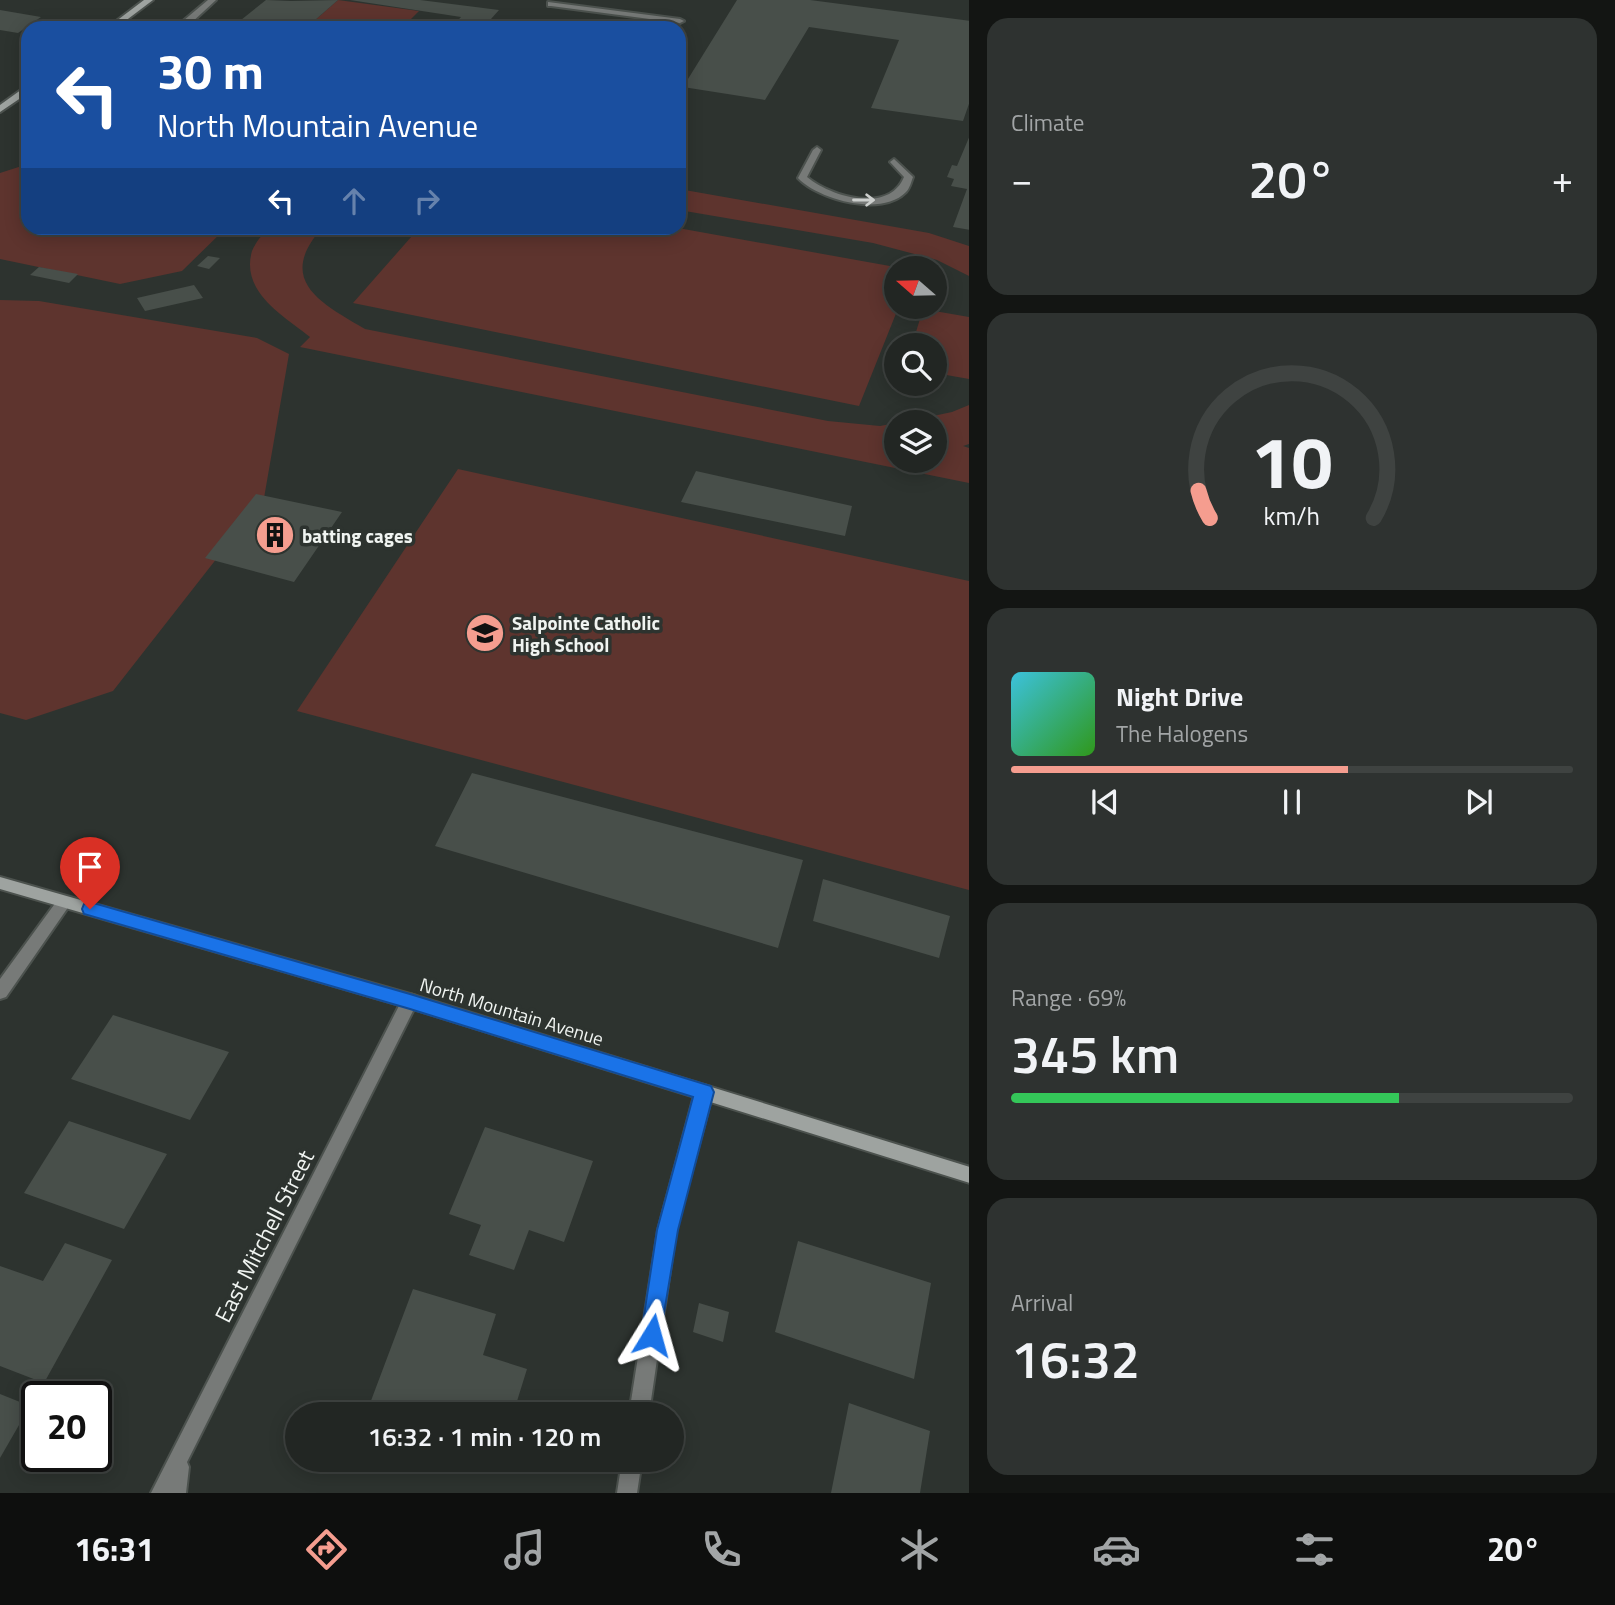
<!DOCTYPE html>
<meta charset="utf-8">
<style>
body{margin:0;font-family:"Titillium Web",sans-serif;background:#2e3230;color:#f1f3f6;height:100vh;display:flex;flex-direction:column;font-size:26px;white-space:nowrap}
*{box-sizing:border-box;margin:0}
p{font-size:23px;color:#a2a5a6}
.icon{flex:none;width:38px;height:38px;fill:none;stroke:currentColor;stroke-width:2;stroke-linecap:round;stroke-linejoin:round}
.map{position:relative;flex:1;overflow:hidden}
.side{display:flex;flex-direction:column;gap:18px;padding:18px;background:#131513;width:646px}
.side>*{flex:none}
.banner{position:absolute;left:21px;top:21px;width:665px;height:214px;border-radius:21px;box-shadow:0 4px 18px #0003,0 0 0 2px #3f4341;background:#1a4fa0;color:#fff;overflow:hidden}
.needle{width:46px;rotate:290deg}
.controls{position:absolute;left:884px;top:256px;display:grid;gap:14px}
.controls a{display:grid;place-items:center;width:63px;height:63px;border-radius:50%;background:#222623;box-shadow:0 4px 18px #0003,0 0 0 2px #3f4341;font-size:35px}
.speed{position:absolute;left:21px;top:1381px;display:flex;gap:14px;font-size:35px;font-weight:700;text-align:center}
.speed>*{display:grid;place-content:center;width:91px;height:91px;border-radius:50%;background:#222623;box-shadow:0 4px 18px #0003,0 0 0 2px #3f4341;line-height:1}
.speed .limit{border:4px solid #111;border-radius:10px;background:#fff;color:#111}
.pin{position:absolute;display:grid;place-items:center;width:60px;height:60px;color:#fff;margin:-72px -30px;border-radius:50% 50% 50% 0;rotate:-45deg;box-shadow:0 0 7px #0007}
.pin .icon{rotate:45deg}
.me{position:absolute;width:77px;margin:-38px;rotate:8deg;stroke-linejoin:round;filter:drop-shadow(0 0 5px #0008)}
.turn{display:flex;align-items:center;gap:24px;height:147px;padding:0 21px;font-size:32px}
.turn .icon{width:91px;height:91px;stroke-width:2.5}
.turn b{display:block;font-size:49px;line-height:60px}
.lanes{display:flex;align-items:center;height:66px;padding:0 21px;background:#0003;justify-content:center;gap:35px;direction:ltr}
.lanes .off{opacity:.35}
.big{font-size:52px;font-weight:600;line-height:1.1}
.side .widget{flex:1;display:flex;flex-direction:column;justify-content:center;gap:10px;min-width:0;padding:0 24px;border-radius:21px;background:#2e3230}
.side .dial{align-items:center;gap:0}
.dial svg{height:182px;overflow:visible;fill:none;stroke:#3f4341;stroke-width:7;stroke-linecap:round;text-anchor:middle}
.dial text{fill:#f1f3f6;stroke:none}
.song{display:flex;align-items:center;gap:21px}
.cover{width:84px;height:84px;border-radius:10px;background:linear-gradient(135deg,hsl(190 70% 55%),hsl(110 70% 35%))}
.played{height:7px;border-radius:4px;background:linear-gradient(90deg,#f59d8f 60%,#3f4341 60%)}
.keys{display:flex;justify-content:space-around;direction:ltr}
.heat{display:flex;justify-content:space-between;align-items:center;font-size:38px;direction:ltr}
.charge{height:10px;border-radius:5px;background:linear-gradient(90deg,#34c759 69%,#3f4341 0)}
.trip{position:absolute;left:285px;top:1402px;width:399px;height:70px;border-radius:35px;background:#222623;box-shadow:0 4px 18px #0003,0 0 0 2px #3f4341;font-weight:600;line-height:70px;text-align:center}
.menu{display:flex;height:112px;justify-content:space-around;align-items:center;background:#0e0f0e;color:#a2a5a6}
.menu .icon{width:49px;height:49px}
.menu .selected{color:#f59d8f}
.menu b{font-size:32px;color:#f1f3f6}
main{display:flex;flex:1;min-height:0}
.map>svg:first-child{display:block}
.green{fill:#5e342e}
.building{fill:#484f4a}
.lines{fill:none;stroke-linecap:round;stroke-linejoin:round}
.lane-casing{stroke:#4c524e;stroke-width:4}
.street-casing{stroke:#4c524e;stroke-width:4}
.secondary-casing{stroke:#4c524e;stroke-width:4}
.lane{fill:#777a78;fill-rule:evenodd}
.street{fill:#777a78;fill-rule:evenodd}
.secondary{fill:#9ea3a0;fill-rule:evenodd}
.oneway{stroke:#cccfcd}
.route{fill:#1a73e8;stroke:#114b97;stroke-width:2}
.labels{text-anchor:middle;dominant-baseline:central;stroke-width:7;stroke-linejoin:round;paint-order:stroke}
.poi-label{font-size:19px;font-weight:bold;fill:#f0f4f1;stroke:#2d332f;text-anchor:start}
.street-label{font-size:19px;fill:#f0f4f1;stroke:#2d332f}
.near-street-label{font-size:23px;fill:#f0f4f1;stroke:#2d332f}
</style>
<main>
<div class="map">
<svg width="970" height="1493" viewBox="0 0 970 1493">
<rect width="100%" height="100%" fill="#2d332f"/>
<path class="green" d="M338 0 419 11 402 28H306Z
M28 164V228H226L182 271 120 284 0 259V173Z
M679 189 929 233 969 246V276L937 260 873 243 679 210Z
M268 228H322C276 280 320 303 365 329L828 421 880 426 896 423V460H934V422H905L952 412 969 405V444L963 446 969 448V483L300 347 310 337C284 316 240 292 252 251 255 243 263 234 268 228Z
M419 228H678L901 268H896V306H899L859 406 353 303Z
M0 300 39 301 257 338 289 354 264 498 113 691 26 720 0 713Z
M923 309 969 317V379L935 373 934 345H912Z
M458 469 969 581V890L297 711Z"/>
<path class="building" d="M266 0 291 1 338 0 306 28H231Z
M350 0H420L499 10 483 28H451L461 17Z
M737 0H810L970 21V101L963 121 871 108 899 40 809 27 765 100 683 87Z
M0 10 41 17 18 33 0 30Z
M970 135V230L953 227 967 189 951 186 954 179 947 177 952 165 957 166Z
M208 256 220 258 209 269 197 266Z
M39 267 78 274 69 283 30 275Z
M194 285 203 298 145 311 137 298Z
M696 471 852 506 845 536 681 502Z
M256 494 342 512 294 582 205 558Z
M472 773 803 860 778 948 435 846Z
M823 879 950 916 939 958 813 921Z
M113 1015 229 1052 190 1120 71 1079Z
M69 1121 167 1154 124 1229 24 1193Z
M485 1127 593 1161 564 1242 529 1230 514 1270 469 1255 481 1225 449 1214Z
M798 1241 931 1283 914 1379 775 1332Z
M65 1243 112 1260 44 1383 0 1366V1266L43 1281Z
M413 1289 496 1314 483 1355 527 1369 513 1414H499L471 1405 468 1414H366Z
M699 1303 729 1312 723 1342 693 1332Z
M0 1394 30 1406 0 1458Z
M849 1403 930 1431 920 1493H831Z"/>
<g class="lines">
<g class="lane-casing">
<path id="lane" d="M208 0H216L190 24 191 28H183V21Z
M548 2 680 19 684 21 680 23 551 6H548Z
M817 147 821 150 807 177C831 197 889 214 904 177L890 162 894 159 913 177C911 182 910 188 906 192 882 217 819 200 798 178L813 150Z
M64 896 69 898 72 902 69 906 6 997 0 999V979L59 898Z
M704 1085 710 1087 713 1092 676 1230 649 1414H629L658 1230 695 1092 698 1087Z
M622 1460H642L637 1493H617Z"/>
</g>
<g class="street-casing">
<path id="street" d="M410 994 416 996 418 1001 187 1462 189 1467 186 1493H151L404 996Z"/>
</g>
<g class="secondary-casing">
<path id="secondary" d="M144 0H153L116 28H107Z
M25 87H28V93L0 112V105Z
M0 877 410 994 970 1167V1183L410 1008 0 889Z"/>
</g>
<use href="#lane" class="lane"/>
<use href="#street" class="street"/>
<use href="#secondary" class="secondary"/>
</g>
<defs><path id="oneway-shaft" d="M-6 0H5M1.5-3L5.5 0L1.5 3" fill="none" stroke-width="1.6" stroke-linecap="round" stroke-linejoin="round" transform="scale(1.75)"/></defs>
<use class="oneway" href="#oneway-shaft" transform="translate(864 200)"/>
<path class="route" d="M90 902 410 994 711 1086 714 1092 678 1230 659 1343 652 1346 644 1343 641 1335 657 1230 693 1097 410 1009 84 914 82 909 84 904Z"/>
<defs>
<g id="building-disc" transform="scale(2.0125)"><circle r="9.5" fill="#f59d8f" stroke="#2d332f"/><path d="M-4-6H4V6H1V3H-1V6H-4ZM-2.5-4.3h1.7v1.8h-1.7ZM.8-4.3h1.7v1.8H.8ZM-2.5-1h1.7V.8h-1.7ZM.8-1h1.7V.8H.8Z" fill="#111"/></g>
<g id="school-disc" transform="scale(2.0125)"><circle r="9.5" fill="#f59d8f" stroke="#2d332f"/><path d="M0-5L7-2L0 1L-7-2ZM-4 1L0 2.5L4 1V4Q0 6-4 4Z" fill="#111"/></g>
</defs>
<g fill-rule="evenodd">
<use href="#building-disc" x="275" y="535"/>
<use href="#school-disc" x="485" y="633"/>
</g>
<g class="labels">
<g class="poi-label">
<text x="302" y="535">batting cages</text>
<text x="512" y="622">Salpointe Catholic<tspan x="512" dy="22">High School</tspan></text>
</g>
<g class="street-label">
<text transform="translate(512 1011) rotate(17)">North Mountain Avenue</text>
</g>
<g class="near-street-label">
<text transform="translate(264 1236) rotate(-63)">East Mitchell Street</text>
</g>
</g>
</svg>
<div class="controls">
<a><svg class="needle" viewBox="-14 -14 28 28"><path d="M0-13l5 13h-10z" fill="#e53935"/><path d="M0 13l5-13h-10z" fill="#a2a5a6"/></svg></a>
<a><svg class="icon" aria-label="search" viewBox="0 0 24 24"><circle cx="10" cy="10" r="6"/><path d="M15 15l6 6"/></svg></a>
<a><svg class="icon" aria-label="layers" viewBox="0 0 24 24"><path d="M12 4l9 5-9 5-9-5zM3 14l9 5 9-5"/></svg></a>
</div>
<div class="speed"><div class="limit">20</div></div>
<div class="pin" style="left:90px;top:909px;background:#d93025"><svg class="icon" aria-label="arrive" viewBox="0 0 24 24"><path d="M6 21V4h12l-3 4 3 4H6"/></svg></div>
<svg class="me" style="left:652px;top:1335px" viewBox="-20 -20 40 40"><path d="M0-17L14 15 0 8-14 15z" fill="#1a73e8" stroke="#fff" stroke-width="4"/></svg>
<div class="trip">16:32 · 1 min · 120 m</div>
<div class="banner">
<div class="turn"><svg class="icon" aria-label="left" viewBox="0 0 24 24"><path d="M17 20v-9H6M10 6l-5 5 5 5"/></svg><div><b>30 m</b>North Mountain Avenue</div></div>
<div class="lanes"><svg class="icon" aria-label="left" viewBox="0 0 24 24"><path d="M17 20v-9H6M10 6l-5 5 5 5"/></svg><svg class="icon off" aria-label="ahead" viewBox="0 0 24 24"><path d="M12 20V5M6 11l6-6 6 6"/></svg><svg class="icon off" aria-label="right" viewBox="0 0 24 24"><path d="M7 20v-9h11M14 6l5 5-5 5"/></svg></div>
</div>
</div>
<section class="side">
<div class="widget"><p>Climate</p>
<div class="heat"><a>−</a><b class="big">20°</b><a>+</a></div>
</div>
<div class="widget dial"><svg viewBox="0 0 100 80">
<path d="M14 69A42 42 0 1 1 86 69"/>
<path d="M14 69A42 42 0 0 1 9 57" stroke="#f59d8f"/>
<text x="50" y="56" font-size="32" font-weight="700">10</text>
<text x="50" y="72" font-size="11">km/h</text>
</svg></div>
<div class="widget">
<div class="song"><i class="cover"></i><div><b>Night Drive</b><p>The Halogens</p></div></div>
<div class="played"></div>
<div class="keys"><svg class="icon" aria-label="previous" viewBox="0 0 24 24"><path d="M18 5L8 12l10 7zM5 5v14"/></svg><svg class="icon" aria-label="pause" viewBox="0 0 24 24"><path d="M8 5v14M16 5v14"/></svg><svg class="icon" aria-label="next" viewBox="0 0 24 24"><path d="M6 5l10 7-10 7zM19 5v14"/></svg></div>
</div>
<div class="widget"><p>Range · 69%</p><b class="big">345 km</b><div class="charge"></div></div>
<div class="widget"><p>Arrival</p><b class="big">16:32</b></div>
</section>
</main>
<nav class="menu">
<b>16:31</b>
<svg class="icon selected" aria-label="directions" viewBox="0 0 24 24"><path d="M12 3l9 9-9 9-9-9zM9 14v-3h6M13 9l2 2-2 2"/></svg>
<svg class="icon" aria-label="music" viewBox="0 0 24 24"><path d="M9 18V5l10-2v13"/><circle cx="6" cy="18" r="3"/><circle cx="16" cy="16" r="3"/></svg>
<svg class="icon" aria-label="phone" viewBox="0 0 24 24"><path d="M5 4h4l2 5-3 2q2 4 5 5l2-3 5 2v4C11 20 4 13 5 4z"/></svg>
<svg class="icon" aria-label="climate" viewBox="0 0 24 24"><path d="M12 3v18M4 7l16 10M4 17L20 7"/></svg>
<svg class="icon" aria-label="car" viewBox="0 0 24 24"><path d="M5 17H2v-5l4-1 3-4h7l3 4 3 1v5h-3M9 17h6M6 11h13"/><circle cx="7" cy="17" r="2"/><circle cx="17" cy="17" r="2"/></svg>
<svg class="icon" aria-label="filters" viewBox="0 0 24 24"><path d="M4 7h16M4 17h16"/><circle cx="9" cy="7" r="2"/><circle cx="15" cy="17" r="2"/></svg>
<b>20°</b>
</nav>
